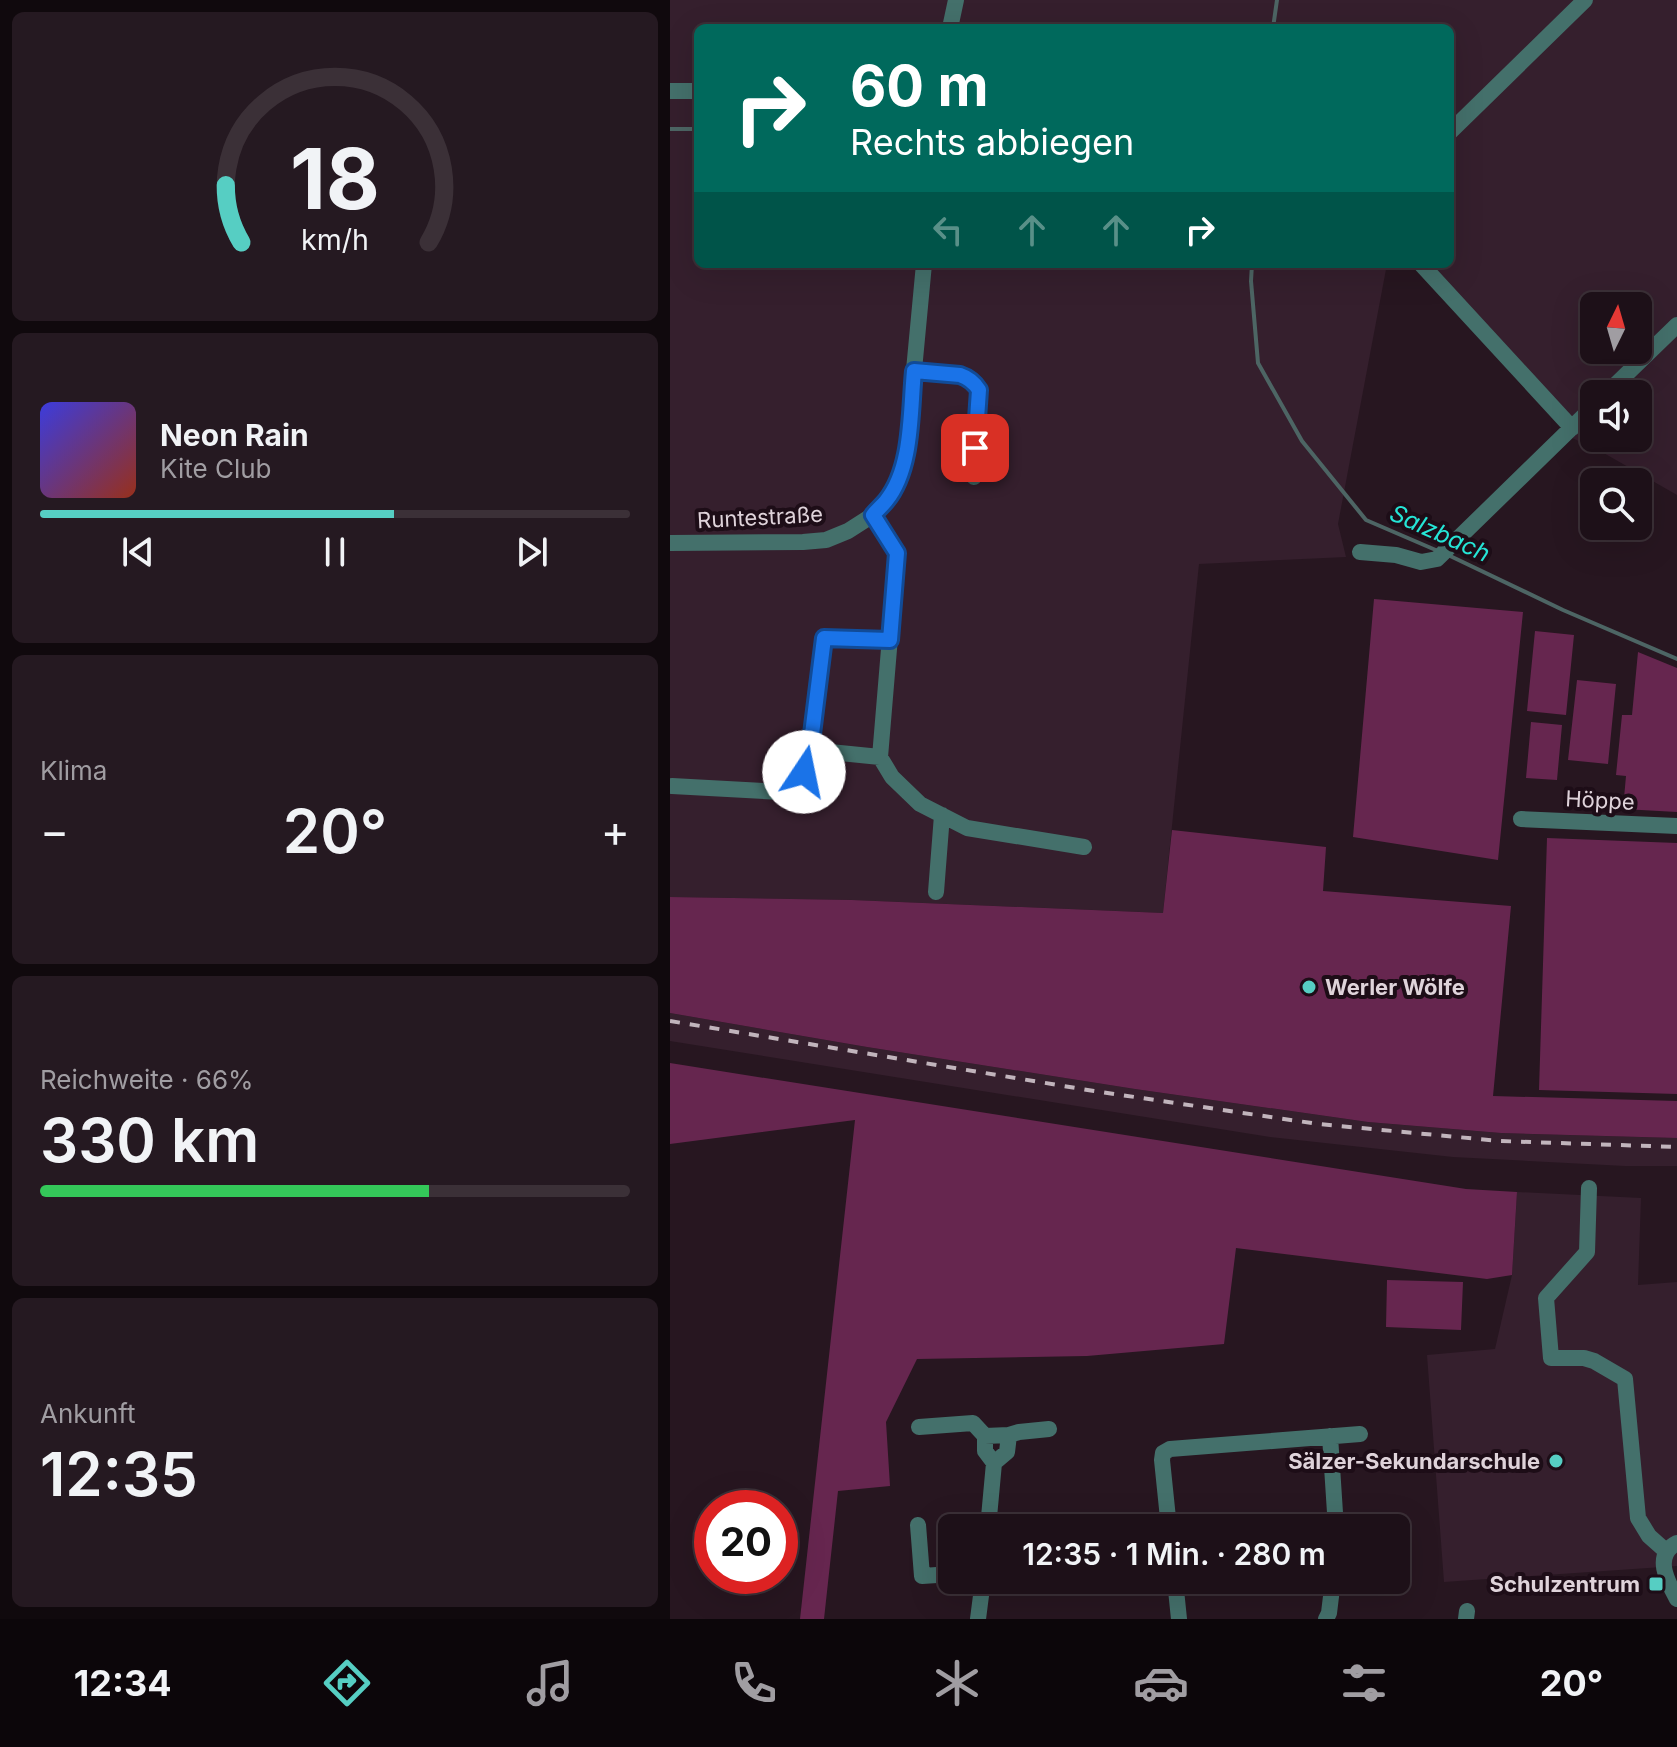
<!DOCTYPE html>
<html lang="de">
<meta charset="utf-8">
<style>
body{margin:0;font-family:Inter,sans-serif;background:#251921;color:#f1f3f6;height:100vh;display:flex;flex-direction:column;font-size:30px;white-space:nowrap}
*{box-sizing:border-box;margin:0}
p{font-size:26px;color:#a09da2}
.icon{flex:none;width:44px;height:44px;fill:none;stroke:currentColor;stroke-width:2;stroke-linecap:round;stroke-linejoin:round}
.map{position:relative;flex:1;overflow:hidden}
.panel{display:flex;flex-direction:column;gap:12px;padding:12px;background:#10090d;width:670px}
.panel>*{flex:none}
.hud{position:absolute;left:24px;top:24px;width:760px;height:244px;border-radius:12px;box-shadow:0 8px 32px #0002,0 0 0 2px #3b3037;background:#00695c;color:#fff;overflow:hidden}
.needle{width:52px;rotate:5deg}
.tools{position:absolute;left:910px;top:292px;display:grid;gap:16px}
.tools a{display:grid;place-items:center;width:72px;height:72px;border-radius:12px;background:#1d1018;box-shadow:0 8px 32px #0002,0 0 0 2px #3b3037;font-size:40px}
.speed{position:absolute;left:24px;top:1490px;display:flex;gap:16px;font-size:40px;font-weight:700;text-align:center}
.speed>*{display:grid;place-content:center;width:104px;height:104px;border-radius:50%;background:#1d1018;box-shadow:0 8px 32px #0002,0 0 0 2px #3b3037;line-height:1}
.speed .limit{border:12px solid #d22;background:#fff;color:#111}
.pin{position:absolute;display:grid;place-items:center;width:68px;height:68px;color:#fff;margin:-34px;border-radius:16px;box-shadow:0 4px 12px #0006}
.me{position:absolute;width:88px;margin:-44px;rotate:11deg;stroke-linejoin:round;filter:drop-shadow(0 0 6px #0008)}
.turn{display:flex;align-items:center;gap:28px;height:168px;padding:0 24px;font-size:36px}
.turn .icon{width:104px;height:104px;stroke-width:2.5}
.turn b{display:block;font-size:56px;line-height:68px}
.lanes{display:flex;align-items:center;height:76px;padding:0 24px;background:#0003;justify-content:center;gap:40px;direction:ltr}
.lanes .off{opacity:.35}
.big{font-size:60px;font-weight:600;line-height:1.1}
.panel .tile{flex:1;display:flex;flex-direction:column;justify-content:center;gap:12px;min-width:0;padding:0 28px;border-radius:12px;background:#251921}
.panel .dial{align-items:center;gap:0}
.dial svg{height:208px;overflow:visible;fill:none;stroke:#3b3037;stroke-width:7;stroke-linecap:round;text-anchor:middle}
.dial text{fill:#f1f3f6;stroke:none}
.song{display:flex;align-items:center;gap:24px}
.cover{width:96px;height:96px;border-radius:12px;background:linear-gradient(135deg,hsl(240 70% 55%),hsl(10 70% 35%))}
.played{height:8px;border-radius:4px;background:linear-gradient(90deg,#56cec3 60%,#3b3037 60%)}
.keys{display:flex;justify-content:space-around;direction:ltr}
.heat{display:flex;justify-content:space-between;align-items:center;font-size:44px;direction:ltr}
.charge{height:12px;border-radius:6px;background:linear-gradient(90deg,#34c759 66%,#3b3037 0)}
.trip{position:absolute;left:268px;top:1514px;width:472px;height:80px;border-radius:12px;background:#1d1018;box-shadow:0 8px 32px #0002,0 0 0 2px #3b3037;font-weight:600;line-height:80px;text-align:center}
.menu{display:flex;height:128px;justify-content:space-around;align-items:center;background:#0c060a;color:#a09da2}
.menu .icon{width:56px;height:56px}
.menu .active{color:#56cec3}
.menu b{font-size:36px;color:#f1f3f6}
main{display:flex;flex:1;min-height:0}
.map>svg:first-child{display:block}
.built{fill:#351f2d;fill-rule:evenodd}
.green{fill:#66264f}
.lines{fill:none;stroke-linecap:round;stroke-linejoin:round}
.stream{stroke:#4d6564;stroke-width:4}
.minor{stroke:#44706b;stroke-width:16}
.rail{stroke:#c1b4bc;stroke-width:4;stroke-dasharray:10 10;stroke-linecap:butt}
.route-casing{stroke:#114b97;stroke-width:20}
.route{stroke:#1a73e8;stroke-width:14}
.poi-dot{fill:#56cec3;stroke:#1d0d17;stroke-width:3}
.labels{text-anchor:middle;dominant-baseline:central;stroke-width:8;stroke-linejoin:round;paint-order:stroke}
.street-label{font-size:22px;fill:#dfd3da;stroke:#1d0d17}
.poi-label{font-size:22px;font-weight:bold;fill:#dfd3da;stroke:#1d0d17;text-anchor:end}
.water-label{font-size:24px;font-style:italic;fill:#25e5d6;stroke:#1d0d17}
</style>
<main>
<section class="panel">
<div class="tile dial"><svg viewBox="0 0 100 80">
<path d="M14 69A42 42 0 1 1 86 69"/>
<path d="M14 69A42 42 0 0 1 8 47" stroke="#56cec3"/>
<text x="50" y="56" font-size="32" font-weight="700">18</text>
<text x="50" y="72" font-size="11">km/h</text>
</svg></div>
<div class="tile">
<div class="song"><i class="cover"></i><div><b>Neon Rain</b><p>Kite Club</p></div></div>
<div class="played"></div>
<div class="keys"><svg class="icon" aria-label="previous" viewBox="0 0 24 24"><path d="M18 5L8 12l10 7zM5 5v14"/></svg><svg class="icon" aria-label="pause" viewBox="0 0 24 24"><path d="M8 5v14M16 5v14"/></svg><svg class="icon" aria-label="next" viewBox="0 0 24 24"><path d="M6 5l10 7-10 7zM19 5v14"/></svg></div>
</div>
<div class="tile"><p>Klima</p>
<div class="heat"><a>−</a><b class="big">20°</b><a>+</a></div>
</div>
<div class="tile"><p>Reichweite · 66%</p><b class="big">330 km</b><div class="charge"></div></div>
<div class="tile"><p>Ankunft</p><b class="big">12:35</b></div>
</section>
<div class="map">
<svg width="1007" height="1619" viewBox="0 0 1007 1619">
<rect width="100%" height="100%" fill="#271620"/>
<path class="built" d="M0 0H1007V495L932 452 900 437 747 264H780V28H28V264H717L668 524 676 557 529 564 493 913 182 900 0 897ZM924 306H968V350H924ZM924 394H968V438H924Z
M0 1013 197 1047 465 1089 698 1122 831 1133 1007 1138V1166H955L783 1157 600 1137 0 1041Z
M847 1192 971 1198 968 1285 1007 1282V1566L774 1582 757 1355 825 1349 842 1275Z"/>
<path class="green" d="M704 599 853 612 828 860 683 837Z
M865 631 904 635 896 715 857 711Z
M968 652 1007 668V812L953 809 956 776 946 775 952 715H962Z
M907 680 946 684 938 764 898 760Z
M861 722 892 725 887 780 856 778Z
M502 830 656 847 653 891 841 906 823 1096 1007 1101V1138L831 1133 698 1122 465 1089 197 1047 0 1013V897L182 900 493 913Z
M877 838 1007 843V1094L869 1090Z
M0 1063 796 1189 847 1192 842 1275 817 1279 566 1248 554 1344 417 1356 247 1359 216 1422 220 1486 168 1491 154 1619H130L185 1120 0 1144Z
M717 1280 793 1282 791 1330 716 1327Z"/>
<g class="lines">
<path class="stream" d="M603 28 607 0
M0 129H28
M582 264 581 281 588 363 632 441 696 520 768 551
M776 554 893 610 1007 659"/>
<path class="minor" d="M280 28 286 0
M0 91H28
M780 132 915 0
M751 264 902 428
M244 371C266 373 297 369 309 390L304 477
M936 394 1007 325
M203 515 227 553 210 757 222 777 250 804 297 828 414 847
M0 543 133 542 156 540 178 531 203 515 218 499 229 477 236 455 254 264
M690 552 726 555 751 562 767 559 924 406
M210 757 140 750 154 638 220 640
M2 786 129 793 140 750
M851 819 1007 826
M266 892 272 815
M919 1188 917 1252 876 1298 881 1358H914L924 1361 955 1379 968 1518 979 1536 997 1552
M249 1427 303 1423 315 1436
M339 1435 349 1432 379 1429
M660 1436 666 1528
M248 1525 252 1576 282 1574
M318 1528 324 1463 315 1451V1436L339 1435 337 1452 324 1463
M499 1528 492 1460 493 1453 500 1449 690 1434
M1007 1543C983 1555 997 1581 1007 1599
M505 1580 509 1619
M308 1619 313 1580
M656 1619 659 1613 663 1580
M796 1619 797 1611"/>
<path class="rail" d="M0 1021 424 1091 648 1124 830 1141 1007 1147"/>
</g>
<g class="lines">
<g class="route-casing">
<path id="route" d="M134 772 140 750 154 638 220 640 227 553 203 515C207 510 212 506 216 501 243 468 240 411 244 371L290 375C299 378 304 382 309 390L305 448"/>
</g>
<use href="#route" class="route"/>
</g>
<g class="poi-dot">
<circle cx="639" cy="987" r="8"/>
<circle cx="886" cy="1461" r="8"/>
<rect x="978" y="1576" width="16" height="16" rx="4"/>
</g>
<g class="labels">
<g class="street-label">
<text transform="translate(90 517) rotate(-3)">Runtestraße</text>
<text transform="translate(930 800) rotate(3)">Höppe</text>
</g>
<g class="poi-label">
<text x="655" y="987" text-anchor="start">Werler Wölfe</text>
<text x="870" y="1461">Sälzer-Sekundarschule</text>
<text x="970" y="1584">Schulzentrum</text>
</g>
<g class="water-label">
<text transform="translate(770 533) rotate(24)">Salzbach</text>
</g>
</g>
</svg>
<div class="tools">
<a><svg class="needle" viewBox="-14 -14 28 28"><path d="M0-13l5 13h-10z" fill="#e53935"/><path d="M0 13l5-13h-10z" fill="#a09da2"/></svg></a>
<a><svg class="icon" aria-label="sound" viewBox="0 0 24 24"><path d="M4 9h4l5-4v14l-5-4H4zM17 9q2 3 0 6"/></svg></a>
<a><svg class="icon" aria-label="search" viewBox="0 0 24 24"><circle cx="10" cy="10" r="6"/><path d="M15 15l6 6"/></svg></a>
</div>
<div class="speed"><div class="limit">20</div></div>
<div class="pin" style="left:305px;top:448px;background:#d93025"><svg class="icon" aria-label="arrive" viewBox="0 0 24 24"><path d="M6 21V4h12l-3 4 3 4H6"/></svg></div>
<svg class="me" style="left:134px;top:772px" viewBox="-20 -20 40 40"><circle r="19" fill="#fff"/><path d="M0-13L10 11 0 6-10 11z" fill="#1a73e8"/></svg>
<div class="trip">12:35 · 1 Min. · 280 m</div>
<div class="hud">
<div class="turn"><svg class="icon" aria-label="right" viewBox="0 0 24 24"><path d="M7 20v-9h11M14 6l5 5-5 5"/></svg><div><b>60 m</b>Rechts abbiegen</div></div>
<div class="lanes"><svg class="icon off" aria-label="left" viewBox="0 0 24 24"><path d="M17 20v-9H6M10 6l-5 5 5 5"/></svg><svg class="icon off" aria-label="ahead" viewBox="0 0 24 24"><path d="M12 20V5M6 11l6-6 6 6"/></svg><svg class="icon off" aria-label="ahead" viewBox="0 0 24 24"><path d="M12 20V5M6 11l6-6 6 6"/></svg><svg class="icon" aria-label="right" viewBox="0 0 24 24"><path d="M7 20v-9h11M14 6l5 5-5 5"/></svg></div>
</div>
</div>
</main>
<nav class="menu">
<b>12:34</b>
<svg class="icon active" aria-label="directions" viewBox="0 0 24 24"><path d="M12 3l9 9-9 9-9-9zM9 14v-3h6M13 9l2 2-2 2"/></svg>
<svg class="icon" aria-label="music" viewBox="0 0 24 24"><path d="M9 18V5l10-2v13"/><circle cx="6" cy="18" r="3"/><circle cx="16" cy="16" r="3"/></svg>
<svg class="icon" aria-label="phone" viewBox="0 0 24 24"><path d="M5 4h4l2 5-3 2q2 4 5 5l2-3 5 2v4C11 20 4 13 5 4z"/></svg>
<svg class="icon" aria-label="climate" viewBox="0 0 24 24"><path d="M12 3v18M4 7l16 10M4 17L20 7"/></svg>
<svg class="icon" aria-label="car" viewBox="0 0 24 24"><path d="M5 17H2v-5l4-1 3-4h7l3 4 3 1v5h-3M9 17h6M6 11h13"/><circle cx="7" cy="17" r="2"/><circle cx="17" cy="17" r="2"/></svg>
<svg class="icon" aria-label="filters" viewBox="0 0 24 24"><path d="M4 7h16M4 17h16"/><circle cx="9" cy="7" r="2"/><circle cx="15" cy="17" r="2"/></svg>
<b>20°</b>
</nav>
